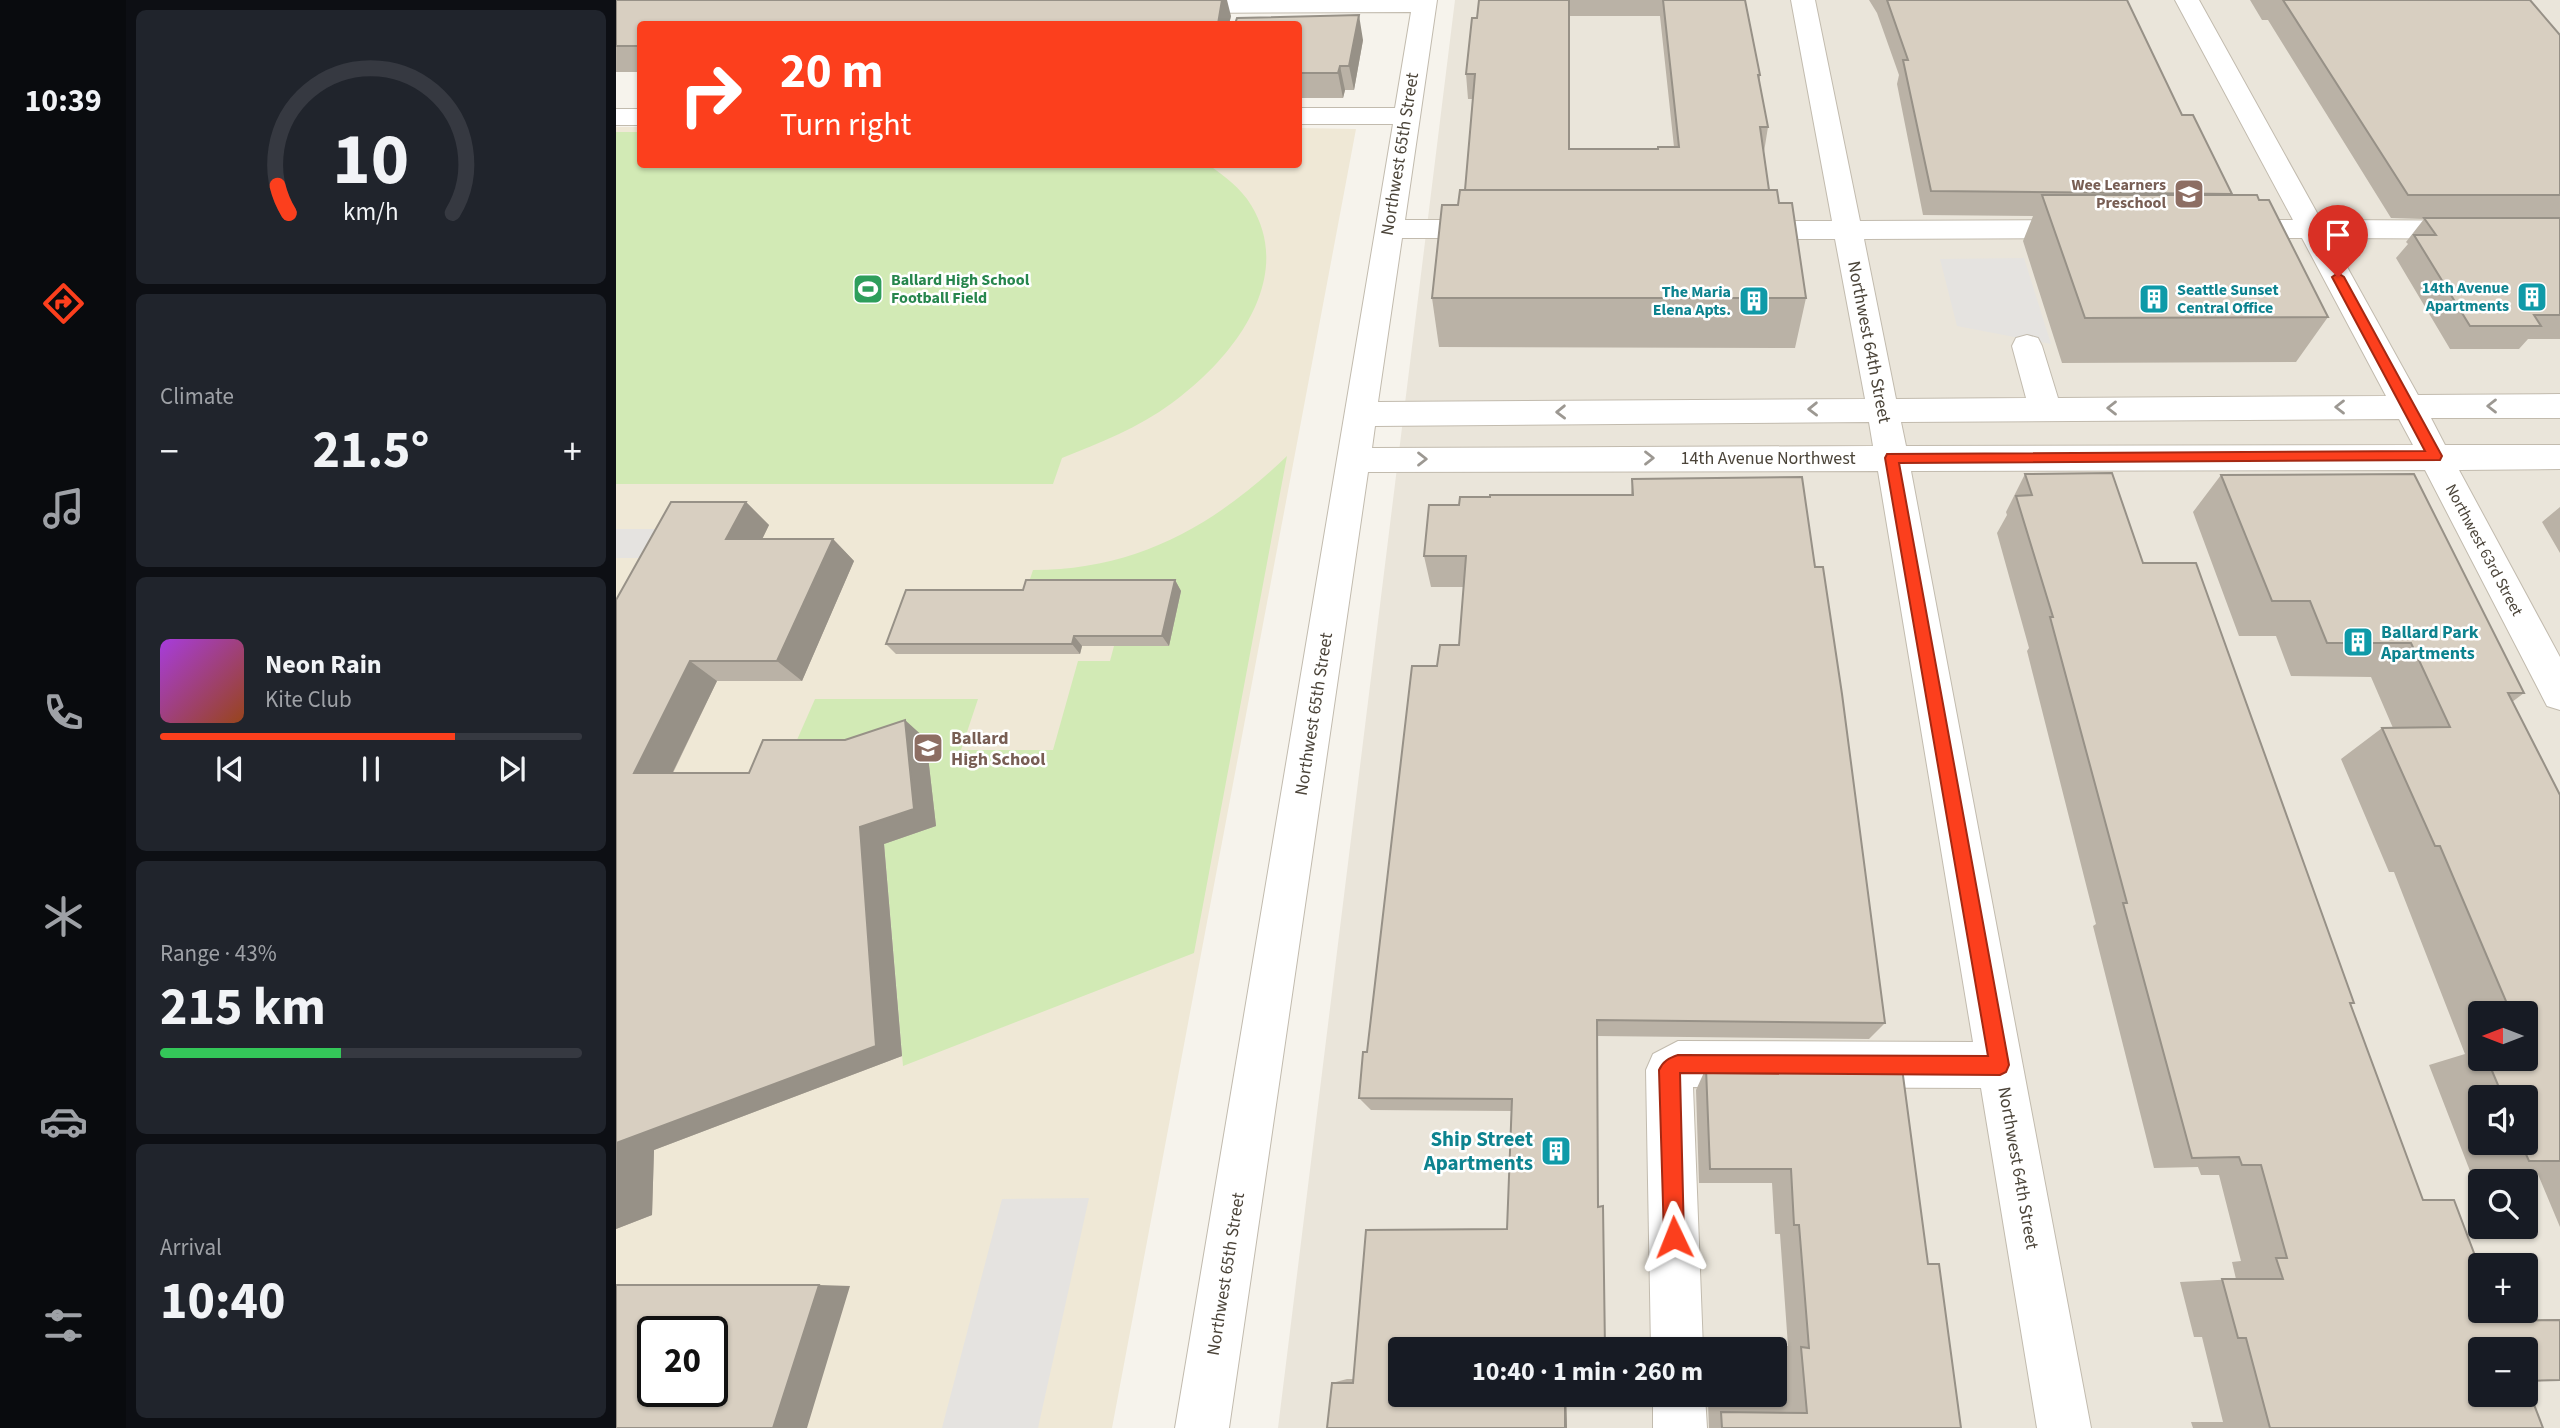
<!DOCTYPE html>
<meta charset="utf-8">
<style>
body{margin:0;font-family:"Source Sans 3",sans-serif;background:#20242c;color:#f1f3f6;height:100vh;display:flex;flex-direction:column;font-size:26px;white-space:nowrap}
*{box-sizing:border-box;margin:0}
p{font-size:23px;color:#9ea1a6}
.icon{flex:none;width:38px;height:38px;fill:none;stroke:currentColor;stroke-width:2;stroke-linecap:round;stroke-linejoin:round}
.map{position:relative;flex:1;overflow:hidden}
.panel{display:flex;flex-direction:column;gap:10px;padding:10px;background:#0d0f14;width:490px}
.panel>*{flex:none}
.guide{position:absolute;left:21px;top:21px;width:665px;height:147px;border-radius:7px;box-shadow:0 2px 5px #0004;background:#fc3f1d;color:#fff;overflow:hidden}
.needle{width:46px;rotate:270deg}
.controls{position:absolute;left:1852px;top:1001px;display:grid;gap:14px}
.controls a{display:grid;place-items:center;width:70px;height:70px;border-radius:7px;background:#171b24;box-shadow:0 2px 5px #0004;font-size:35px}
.speed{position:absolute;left:21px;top:1316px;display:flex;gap:14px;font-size:35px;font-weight:700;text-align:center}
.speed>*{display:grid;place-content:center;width:91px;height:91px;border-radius:50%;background:#171b24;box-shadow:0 2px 5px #0004;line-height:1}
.speed .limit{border:4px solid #111;border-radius:10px;background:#fff;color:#111}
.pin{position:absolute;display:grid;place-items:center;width:60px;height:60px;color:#fff;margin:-72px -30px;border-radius:50% 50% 50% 0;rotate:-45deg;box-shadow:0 0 7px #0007}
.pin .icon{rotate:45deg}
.me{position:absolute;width:77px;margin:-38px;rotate:358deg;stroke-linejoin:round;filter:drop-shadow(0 0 5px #0008)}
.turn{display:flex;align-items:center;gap:24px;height:147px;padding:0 28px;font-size:32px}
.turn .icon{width:91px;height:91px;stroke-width:2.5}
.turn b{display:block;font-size:49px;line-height:60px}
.big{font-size:52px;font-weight:700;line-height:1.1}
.panel .card{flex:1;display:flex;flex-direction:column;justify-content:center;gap:10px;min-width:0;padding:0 24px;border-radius:10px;background:#20242c}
.panel .dial{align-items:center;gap:0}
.dial svg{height:182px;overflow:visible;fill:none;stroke:#363941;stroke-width:7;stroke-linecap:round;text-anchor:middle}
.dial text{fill:#f1f3f6;stroke:none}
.song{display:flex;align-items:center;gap:21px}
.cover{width:84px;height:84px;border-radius:10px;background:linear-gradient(135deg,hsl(280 70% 55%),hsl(20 70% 35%))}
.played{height:7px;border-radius:4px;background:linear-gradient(90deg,#fc3f1d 70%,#363941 70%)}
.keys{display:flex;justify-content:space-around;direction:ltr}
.heat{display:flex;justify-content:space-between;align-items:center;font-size:38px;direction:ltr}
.charge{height:10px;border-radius:5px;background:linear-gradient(90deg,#34c759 43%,#363941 0)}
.trip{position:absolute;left:772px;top:1337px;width:399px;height:70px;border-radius:7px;background:#171b24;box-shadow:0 2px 5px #0004;font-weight:700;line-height:70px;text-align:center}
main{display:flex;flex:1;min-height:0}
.dock{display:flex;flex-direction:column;width:126px;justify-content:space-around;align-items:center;background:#090b0e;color:#9ea1a6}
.dock .icon{width:49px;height:49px}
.dock .on{color:#fc3f1d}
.dock b{font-size:32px;color:#f1f3f6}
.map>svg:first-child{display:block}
.residential{fill:#eae5da;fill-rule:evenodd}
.education{fill:#efe8d6;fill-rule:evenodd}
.green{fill:#d2eab5}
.parking{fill:#e5e3e0}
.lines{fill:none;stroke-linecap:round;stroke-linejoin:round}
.minor-casing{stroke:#c2bbae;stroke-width:2}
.minor{fill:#fff;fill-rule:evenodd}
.wall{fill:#bab2a6;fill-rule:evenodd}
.shaded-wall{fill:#979187}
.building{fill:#d8cfc1;stroke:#979187;stroke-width:2;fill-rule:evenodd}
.oneway{stroke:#9c9892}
.route{fill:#fc3f1d;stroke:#a42913;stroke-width:2}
.labels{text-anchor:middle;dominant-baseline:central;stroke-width:5;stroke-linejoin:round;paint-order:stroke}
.far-education-label{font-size:16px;font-weight:bold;fill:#785e54;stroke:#fff;text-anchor:end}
.far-leisure-label{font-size:16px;font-weight:bold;fill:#27864d;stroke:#fff;text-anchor:start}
.far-culture-label{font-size:16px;font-weight:bold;fill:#0d838f;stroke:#fff;text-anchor:end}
.far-street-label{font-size:16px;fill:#4b4439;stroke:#fff}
.street-label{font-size:18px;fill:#4b4439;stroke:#fff}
.culture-label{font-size:18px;font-weight:bold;fill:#0d838f;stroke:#fff;text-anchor:start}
.education-label{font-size:18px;font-weight:bold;fill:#785e54;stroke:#fff;text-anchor:start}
.near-culture-label{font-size:21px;font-weight:bold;fill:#0d838f;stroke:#fff;text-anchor:end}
</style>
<main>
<nav class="dock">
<b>10:39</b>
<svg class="icon on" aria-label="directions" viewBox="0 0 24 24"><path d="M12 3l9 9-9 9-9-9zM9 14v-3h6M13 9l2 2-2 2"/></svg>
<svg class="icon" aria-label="music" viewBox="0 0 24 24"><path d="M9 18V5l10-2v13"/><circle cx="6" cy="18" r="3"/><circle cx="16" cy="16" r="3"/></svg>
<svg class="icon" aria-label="phone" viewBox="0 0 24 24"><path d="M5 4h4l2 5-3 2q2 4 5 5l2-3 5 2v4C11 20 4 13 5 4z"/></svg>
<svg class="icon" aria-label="climate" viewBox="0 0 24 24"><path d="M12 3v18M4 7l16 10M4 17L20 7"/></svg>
<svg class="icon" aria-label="car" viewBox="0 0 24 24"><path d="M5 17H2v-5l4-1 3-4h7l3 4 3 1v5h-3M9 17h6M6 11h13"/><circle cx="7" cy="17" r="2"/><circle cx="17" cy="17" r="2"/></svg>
<svg class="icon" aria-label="filters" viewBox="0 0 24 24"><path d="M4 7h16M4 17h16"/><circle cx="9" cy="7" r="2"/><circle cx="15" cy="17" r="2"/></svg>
</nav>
<section class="panel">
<div class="card dial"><svg viewBox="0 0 100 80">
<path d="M14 69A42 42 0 1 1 86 69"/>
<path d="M14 69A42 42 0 0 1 9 57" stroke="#fc3f1d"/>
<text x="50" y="56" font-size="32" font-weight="700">10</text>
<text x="50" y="72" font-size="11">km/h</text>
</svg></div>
<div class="card"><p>Climate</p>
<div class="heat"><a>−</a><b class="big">21.5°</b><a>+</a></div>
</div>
<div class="card">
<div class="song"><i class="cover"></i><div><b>Neon Rain</b><p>Kite Club</p></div></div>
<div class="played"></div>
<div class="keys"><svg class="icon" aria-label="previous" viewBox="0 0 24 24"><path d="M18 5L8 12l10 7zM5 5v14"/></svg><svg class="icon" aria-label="pause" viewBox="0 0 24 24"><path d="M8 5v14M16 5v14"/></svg><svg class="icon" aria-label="next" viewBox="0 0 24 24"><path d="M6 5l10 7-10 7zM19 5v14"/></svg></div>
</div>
<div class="card"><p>Range · 43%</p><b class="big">215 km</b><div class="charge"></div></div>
<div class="card"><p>Arrival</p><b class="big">10:40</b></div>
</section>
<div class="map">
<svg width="1944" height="1428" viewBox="0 0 1944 1428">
<rect width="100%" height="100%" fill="#f6f3ec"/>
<path class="residential" d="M839 0H1944V1428H662ZM1864 1013H1909V1059H1864ZM1864 1097H1909V1143H1864ZM1864 1181H1909V1227H1864ZM1864 1265H1909V1311H1864ZM784 1349H1158V1395H784ZM1864 1349H1909V1395H1864Z"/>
<path class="education" d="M0 127H24V164H682L683 128 740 129 496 1428H0ZM37 1332H96V1391H37Z"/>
<path class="green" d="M0 132H24V164L593 165C608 176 625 188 635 205 681 280 614 361 556 403 522 428 484 443 446 458L437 484H0Z
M671 456 578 953 287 1066 268 844 173 758 199 699H362L345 750H437L462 661H494L498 646 410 591 417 570C520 570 598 526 671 456Z"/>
<path class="parking" d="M1408 258 1435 344 1341 326 1324 259Z
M0 529H72L57 558H0Z
M473 1198 422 1428H326L386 1199Z"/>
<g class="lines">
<g class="minor-casing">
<path id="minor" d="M558 0H821L789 220H874L884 223 888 229 884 235 874 238H786L762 402 1249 399 1219 239H1127L1117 236 1113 230 1117 224 1127 221H1216L1175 0H1199L1244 221 1462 220 1472 223 1476 229 1472 235 1462 238 1248 239 1280 399 1410 398 1396 346 1400 338 1411 335 1422 338 1426 346 1442 398 1770 396 1686 238H1617L1607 235 1603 229 1607 223 1617 220H1677L1559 0H1583L1705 220 1944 221V239L1715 238 1802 395 1944 394V418H1815L1829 445H1944V469L1843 470 1944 657V710L1931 706 1809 470 1295 471 1475 1428H1421L1365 1088 1077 1087 1087 1349H1035L1030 1070 1037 1054 1062 1041 1357 1042 1262 471 752 472 613 1428H559L777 124H682V108H779L795 12 562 13 554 11 550 6ZM1783 419 1797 445 1290 446 1285 422ZM1253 422 1257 446 756 448 759 426Z
M0 109H24V125H0Z
M1037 1395H1089L1091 1428H1037Z"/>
</g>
<use href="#minor" class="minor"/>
</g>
<path class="wall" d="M0 0 615 16 613 24H24V72H0Z
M863 0H1129L1144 75 1143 82 1152 127 1148 152 1153 190 1163 203 1190 298 1179 348 823 347 816 298 842 205 849 190 857 99H852L850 74 861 18ZM953 16H1044L1058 147 1041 149H954Z
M1253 0H1511L1566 115 1616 194V195L1712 317 1680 362 1446 363 1407 241 1417 216 1307 215 1281 84 1283 75 1261 13Z
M1634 0H1914L1944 35V339H1912L1903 349H1834L1780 258 1792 244 1790 242 1808 219 1775 218 1652 20H1646Z
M682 24 747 40 738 90H729L727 98H682Z
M1409 474 1527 563 1738 1003 1734 1004 1807 1200 1864 1311 1886 1320 1944 1319V1380L1909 1381 1927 1428H1577L1575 1422H1607L1586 1337H1578L1564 1282 1620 1279 1616 1262 1625 1261 1603 1175H1585L1582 1167 1538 1168 1477 926 1480 924 1411 651 1413 648 1381 533 1391 515 1390 512Z
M1605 475 1908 693 1896 702 1944 795V1227L1921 1172 1854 1171 1813 1065 1849 1054 1778 872H1773L1725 759 1766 728H1777L1755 677 1675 676 1660 636H1623L1577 512ZM1864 1013H1909V1059H1864ZM1864 1097H1909V1143H1864Z
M1016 479 1269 1023 1253 1039 981 1036 982 1207 784 1395H950L951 1428H711L716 1383 731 1379H737L891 1229 895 1111 755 1110 743 1098 821 666 843 645 848 587H815L808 556 843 505 1015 495Z
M130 502 153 525 146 539H217L238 561 186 681H101L57 773H133L310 739 320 826 268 844 286 1056 38 1150 36 1215 0 1229V600Z
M1944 507V553L1926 522Z
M559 580 565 591 553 646H466L464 654H280L270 644 407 590Z
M1090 1068 1312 1264 1345 1428H1093L1092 1403 1169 1404 1165 1345 1172 1346 1164 1234H1159L1156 1183H1083L1080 1090Z"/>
<path class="shaded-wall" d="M606 0H611L615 16 613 24H602Z
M743 15 747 40 738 90 733 66Z
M724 66 729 90 727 98 722 73Z
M130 502 153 525 135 562 110 539Z
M217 539 238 561 186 681 161 661Z
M559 580 565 591 553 646 546 636Z
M458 636 466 646 464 654 456 644Z
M74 661 101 681 48 790 18 773Z
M289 720 310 739 320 826 268 844 286 1056 38 1150 36 1215 0 1229V1143Z
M203 1285 234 1286 191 1428H157Z
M949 1395H950L951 1428H949Z"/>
<path class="building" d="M0 0H606L602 24H24V46H0Z
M863 0H953V149H1042V147H1063L1047 0H1129L1144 75H1142L1152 127H1144L1153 190H849L859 74H850L856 18H861Z
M1271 0H1511L1566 115H1577L1616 194 1315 191 1287 60H1292Z
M1667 0H1914L1944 35V195H1792Z
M743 15 733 66H724L722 73H682V24H619L621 18Z
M844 190H1161L1163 203H1176L1190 298H816L826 205H842Z
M1426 195H1641L1643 200H1653L1712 317 1469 318Z
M1808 218H1944V315H1918L1925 326H1854L1798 235H1820Z
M1496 473 1527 563H1580L1738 1003H1734L1807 1200H1838L1864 1269V1311H1883L1887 1321 1944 1320V1380L1909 1381 1927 1428H1654L1630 1338H1622L1606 1279H1667L1660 1258H1671L1645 1165H1626L1623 1157 1576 1158 1507 903H1511L1434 617H1437L1400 496 1416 495 1409 474ZM1864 1349H1909V1395H1864Z
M1798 474 1908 693H1892L1944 795V1161H1913L1905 1143H1909V1097H1887L1871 1059H1909V1013H1895L1824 846H1819L1766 728 1834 727 1795 643H1711L1694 601H1656L1605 475Z
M1186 477 1199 567H1207L1226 694 1269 1023 981 1020 982 1207 987 1206 989 1349H784V1395H949V1428H711L716 1383H737L750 1230 891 1229 896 1099 743 1098 747 1052H751L796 666H821L824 645H843L850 556H808L813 505H843L844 497H874V495H1017L1016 479Z
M55 502H130L110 539H217L161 661H74L18 773H133L147 740H229L289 720 298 809 244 827 260 1046 0 1143V1152V600Z
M410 580H559L546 636H458L456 644H270L290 590H407Z
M1090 1068H1286L1312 1264H1323L1345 1428H1106L1105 1412 1191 1413 1185 1347 1193 1348 1183 1225H1178L1175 1169H1094Z
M0 1285H203L157 1428H0ZM37 1332H96V1391H37Z"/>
<defs><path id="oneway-chevron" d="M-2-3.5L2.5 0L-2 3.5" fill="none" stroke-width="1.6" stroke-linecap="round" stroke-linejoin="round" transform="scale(1.75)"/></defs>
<g class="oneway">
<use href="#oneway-chevron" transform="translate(1876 406) rotate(180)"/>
<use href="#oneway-chevron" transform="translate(1724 407) rotate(180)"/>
<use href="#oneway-chevron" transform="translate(1496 408) rotate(180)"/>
<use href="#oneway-chevron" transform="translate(1197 409) rotate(179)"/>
<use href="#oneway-chevron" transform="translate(945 412) rotate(179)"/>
<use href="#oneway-chevron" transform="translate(1033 458)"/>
<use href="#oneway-chevron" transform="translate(806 459)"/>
</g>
<path class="route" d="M1722 273 1728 277 1826 456 1824 460 1283 463 1393 1065 1390 1072 1384 1075 1064 1073 1068 1237 1065 1245 1058 1248 1051 1245 1048 1237 1043 1070C1047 1061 1053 1058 1062 1055L1372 1056 1269 458 1271 454 1809 451 1716 277Z"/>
<defs>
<g id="school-square" transform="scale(1.575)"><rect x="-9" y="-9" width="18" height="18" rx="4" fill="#8d6e63" stroke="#fff"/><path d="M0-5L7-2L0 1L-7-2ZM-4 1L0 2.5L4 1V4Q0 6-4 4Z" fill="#fff"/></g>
<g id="stadium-square" transform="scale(1.575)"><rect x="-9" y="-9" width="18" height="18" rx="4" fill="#2e9e5b" stroke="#fff"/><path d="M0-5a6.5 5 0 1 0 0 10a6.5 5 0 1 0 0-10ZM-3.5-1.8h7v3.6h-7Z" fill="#fff"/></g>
<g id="building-square" transform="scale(1.575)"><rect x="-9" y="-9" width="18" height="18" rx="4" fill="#0f9aa8" stroke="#fff"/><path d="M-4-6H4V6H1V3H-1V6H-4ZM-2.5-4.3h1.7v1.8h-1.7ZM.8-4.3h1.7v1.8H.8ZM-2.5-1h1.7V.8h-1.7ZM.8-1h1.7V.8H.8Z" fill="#fff"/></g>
</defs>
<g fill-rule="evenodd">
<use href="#school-square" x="1573" y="194"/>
<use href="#stadium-square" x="252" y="289"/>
<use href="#building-square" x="1916" y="297"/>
<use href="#building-square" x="1538" y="299"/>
<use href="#building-square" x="1138" y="301"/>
<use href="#building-square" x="1742" y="642"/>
<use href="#school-square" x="312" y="748"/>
<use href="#building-square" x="940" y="1151"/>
</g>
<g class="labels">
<g class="far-education-label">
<text x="1550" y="185">Wee Learners<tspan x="1550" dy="18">Preschool</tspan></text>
</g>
<g class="far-leisure-label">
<text x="275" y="280">Ballard High School<tspan x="275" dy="18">Football Field</tspan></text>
</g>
<g class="far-culture-label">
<text x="1893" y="288">14th Avenue<tspan x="1893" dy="18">Apartments</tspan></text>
<text x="1561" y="290" text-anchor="start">Seattle Sunset<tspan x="1561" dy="18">Central Office</tspan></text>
<text x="1115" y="292">The Maria<tspan x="1115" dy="18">Elena Apts.</tspan></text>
</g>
<g class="far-street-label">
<text transform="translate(1868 550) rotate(62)">Northwest 63rd Street</text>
</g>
<g class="street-label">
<text transform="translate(784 154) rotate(-81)">Northwest 65th Street</text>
<text transform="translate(1253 342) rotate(79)">Northwest 64th Street</text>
<text x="1152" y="458">14th Avenue Northwest</text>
<text transform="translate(698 714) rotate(-81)">Northwest 65th Street</text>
<text transform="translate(1402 1168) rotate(80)">Northwest 64th Street</text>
<text transform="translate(610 1274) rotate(-81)">Northwest 65th Street</text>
</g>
<g class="culture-label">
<text x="1765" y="632">Ballard Park<tspan x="1765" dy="21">Apartments</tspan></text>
</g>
<g class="education-label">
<text x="335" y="738">Ballard<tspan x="335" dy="21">High School</tspan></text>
</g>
<g class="near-culture-label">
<text x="917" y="1139">Ship Street<tspan x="917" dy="24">Apartments</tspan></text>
</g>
</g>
</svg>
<div class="controls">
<a><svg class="needle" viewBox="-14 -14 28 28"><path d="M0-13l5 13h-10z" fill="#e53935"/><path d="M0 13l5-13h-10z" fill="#9ea1a6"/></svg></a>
<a><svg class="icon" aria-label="sound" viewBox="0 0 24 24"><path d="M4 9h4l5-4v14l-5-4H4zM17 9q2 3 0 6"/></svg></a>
<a><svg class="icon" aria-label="search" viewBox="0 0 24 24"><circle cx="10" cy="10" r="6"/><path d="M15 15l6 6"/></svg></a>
<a>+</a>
<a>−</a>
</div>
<div class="speed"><div class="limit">20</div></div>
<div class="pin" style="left:1722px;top:277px;background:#d93025"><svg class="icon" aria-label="arrive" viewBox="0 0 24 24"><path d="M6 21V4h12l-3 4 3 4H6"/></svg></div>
<svg class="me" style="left:1058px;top:1237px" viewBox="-20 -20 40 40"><path d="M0-17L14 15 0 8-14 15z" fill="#fc3f1d" stroke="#fff" stroke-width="4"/></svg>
<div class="trip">10:40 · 1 min · 260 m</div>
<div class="guide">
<div class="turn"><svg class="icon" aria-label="right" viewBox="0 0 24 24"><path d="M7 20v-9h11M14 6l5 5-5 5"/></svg><div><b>20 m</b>Turn right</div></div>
</div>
</div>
</main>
